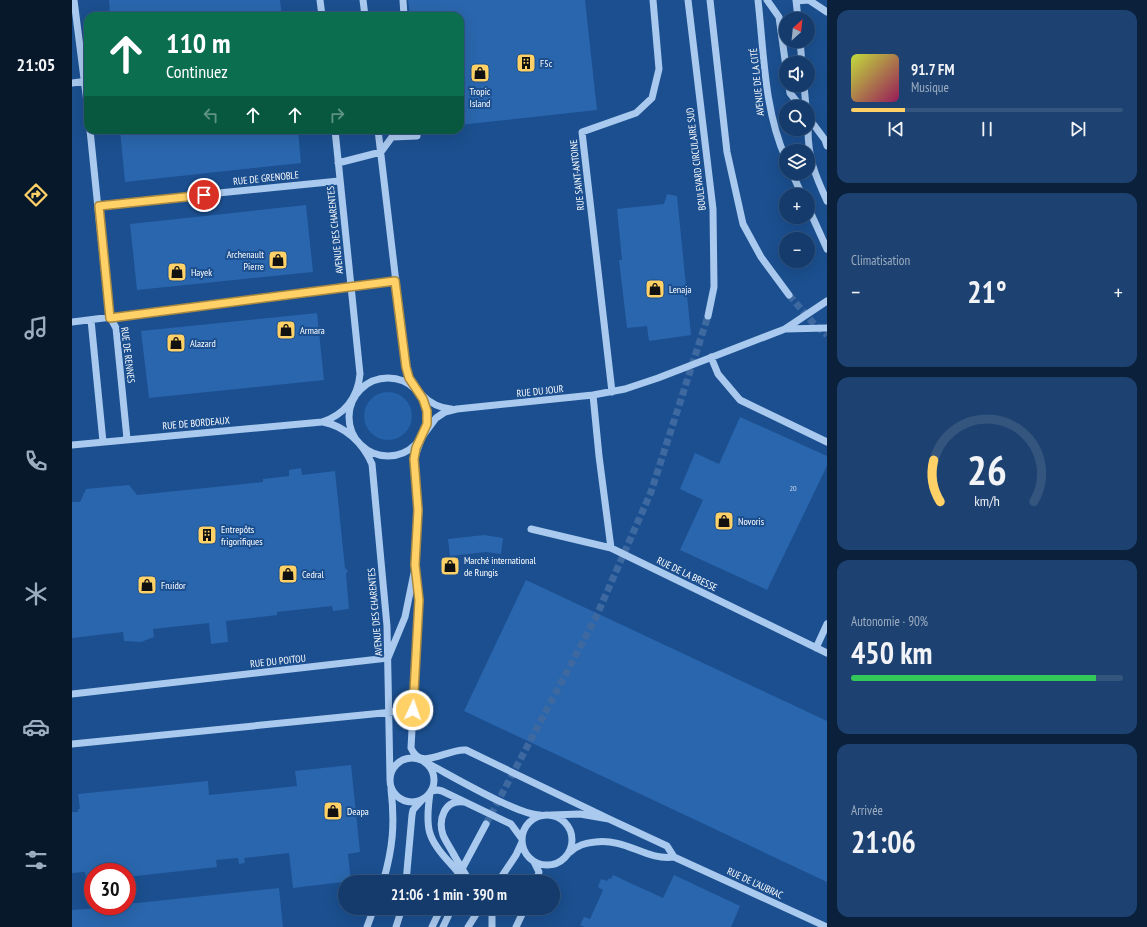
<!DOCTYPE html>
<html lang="fr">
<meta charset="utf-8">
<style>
body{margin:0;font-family:"PT Sans Narrow",sans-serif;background:#1d4271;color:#f1f3f6;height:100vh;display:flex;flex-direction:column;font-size:15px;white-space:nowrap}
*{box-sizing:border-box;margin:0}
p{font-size:13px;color:#9dadc1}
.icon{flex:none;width:22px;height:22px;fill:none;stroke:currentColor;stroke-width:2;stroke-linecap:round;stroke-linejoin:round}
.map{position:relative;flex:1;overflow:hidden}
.drawer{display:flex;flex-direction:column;gap:10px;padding:10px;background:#0b203b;width:320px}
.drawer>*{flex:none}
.guide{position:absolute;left:12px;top:12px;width:380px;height:122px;border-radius:12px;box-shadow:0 4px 16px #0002,0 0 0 1px #33557e;background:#0b6e4f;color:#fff;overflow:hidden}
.needle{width:26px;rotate:27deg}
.controls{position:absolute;left:707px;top:12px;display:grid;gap:8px}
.controls a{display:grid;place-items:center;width:36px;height:36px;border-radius:50%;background:#143b6b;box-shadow:0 4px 16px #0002,0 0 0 1px #33557e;font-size:20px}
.speed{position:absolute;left:12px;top:863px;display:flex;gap:8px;font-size:20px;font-weight:700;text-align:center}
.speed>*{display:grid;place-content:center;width:52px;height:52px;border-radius:50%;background:#143b6b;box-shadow:0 4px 16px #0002,0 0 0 1px #33557e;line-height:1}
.speed .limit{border:6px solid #d22;background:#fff;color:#111}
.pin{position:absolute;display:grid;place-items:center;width:34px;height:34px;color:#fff;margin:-17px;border:2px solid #fff;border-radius:50%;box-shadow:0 1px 4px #0007}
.me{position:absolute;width:44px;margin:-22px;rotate:3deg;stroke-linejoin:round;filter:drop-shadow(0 0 3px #0008)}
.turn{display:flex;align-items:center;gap:14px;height:84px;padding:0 16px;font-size:18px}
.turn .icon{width:52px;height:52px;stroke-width:2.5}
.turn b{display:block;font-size:28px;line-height:34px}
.lanes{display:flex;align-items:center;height:38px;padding:0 16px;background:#0003;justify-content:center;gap:20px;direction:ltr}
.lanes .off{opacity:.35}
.big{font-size:30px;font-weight:600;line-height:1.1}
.drawer .card{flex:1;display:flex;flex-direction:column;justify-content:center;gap:6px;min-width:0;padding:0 14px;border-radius:12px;background:#1d4271}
.drawer .dial{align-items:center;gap:0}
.dial svg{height:104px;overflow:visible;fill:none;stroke:#33557e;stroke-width:7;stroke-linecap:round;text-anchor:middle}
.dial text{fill:#f1f3f6;stroke:none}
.song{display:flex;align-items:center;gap:12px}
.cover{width:48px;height:48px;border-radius:6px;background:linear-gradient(135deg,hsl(70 70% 55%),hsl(330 70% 35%))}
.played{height:4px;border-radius:2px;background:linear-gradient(90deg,#ffd166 20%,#33557e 20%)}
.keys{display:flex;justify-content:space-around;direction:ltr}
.heat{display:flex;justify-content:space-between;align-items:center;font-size:22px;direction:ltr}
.charge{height:6px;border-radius:3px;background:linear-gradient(90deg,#34c759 90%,#33557e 0)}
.trip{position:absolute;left:266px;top:875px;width:222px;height:40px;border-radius:20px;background:#143b6b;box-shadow:0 4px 16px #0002,0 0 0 1px #33557e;font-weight:600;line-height:40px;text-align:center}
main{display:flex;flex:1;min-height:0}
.dock{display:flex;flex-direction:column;width:72px;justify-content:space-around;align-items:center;background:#08182b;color:#9dadc1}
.dock .icon{width:28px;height:28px}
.dock .selected{color:#ffd166}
.dock b{font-size:18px;color:#f1f3f6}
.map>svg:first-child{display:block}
.green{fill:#2461a8}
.building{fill:#2a66ad}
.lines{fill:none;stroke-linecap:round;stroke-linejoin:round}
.minor-tunnel{stroke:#3d69a0;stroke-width:7;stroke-dasharray:7 3.5;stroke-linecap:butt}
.minor{stroke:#a9c9ee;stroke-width:7}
.minor-bridge{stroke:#a9c9ee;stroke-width:7}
.route-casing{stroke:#a68842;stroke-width:10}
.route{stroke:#ffd166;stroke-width:7}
.labels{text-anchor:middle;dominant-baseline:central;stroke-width:4;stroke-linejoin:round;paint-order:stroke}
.number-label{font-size:8px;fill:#cad9ea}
.poi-label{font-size:10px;fill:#fff;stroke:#1b4f8f;text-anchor:start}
.street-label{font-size:10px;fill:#fff;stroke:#1b4f8f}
</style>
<main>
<nav class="dock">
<b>21:05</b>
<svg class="icon selected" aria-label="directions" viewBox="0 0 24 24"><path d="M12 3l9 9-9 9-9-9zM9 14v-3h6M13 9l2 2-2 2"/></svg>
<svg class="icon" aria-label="music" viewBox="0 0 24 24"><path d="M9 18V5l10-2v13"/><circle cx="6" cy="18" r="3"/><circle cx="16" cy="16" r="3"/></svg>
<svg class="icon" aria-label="phone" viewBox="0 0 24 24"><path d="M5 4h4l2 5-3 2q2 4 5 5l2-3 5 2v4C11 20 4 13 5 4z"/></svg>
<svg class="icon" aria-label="climate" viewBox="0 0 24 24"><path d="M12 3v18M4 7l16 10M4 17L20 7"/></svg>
<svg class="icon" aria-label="car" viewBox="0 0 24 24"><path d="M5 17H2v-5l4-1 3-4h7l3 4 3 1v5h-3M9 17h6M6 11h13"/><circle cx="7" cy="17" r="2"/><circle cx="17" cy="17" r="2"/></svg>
<svg class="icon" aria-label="filters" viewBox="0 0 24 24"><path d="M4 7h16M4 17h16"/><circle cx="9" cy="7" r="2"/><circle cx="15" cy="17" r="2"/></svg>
</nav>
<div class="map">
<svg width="755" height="927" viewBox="0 0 755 927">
<rect width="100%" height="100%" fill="#1b4f8f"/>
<path class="green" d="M292 416a24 24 0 1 1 48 0a24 24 0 1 1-48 0Z"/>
<path class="building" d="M37 0H208L210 16H38Z
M336 0H513L525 110 388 125V16H338Z
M48 130H226L229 163 53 182Z
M595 194 605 196 619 335 577 341 575 326 555 328 547 260H550L545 209 592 204Z
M234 205 241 272 65 290 58 224Z
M245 313 252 380 77 398 69 331Z
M668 417 755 456V466L695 590 608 550 631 500 608 489 623 453 647 464Z
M229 468 230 475 263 471 273 568 276 571 274 574 277 609 261 611 260 606 205 612V615L154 621 156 642 139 644 137 623 81 629 82 637 69 642 52 641 51 632 0 638V502H8L14 489 57 485 65 495 191 482V479L217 476V470Z
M412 535 431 538 429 554 414 552 378 556 376 539Z
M454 580 755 721V882L392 711Z
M279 765 288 852 276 854 279 881 221 888 217 853 172 858 173 863 167 864 166 858 144 860 145 867 55 877V872H21V881H15L13 872 0 873V812H6V809H8L6 794 136 781 137 795 225 786 223 771Z
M541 875 591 898 602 875 668 906 659 927H513L508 925 512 917 518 919 531 890 526 887 529 879 535 881 537 878 539 879Z
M207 888 211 927H0V910L55 906V904Z"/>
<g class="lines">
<path class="minor-tunnel" d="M717 295 742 324 755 335
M414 824 524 617 579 492 636 316"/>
<path class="minor" d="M2 0 16 110
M248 0 250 16
M291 0 293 16
M331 0 332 16
M616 0 641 209 642 287 636 316
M638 0 655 152 671 224 689 257 717 295
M686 0C692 53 692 110 714 159
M695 0 707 17 714 67
M724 0 726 19
M724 1 737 0 755 12
M728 41 730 63
M0 83 16 81
M717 85 718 93 729 107
M732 85 734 107
M736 117 753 140 755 146
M736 129C736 158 743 175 755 201
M18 130 36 306 38 317 44 328 55 439
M306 130 334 367C340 388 356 407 379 409
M266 163 309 152 320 137 345 136 344 130
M720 173 730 195
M27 205 267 181
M736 207 755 249
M19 320 31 442
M0 322 323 281
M713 329 755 328
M639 357 646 374 668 400 755 442
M277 417a39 39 0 1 1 78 0a39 39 0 1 1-78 0Z
M540 392 510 132 564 113 580 98 587 69 581 0
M521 395 527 456 539 548
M251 422C273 426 291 443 300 464L315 626 318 779
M0 445 250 422C272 415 286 398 288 374L263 130
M459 529 539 548 755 653
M744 648 755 624
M0 694 316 658 333 617 342 573
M0 744 341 710
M318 780a22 22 0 1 1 44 0a22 22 0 1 1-44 0Z
M357 764C380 776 446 815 468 815
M359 791 366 790 370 791 439 824 450 839
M358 793C353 828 355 839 379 864
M450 840a25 25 0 1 1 50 0a25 25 0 1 1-50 0Z
M479 815 508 814 537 819 595 846 602 857C574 861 555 838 523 842 513 843 506 845 498 852
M537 819 394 750C375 748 349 772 339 748L347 600 343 565 347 510 342 459 350 437 364 418 373 412 385 409 521 395 553 389 586 378 713 329 755 301
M382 855C379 849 374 842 371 835 366 820 372 800 391 802
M602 857 755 927
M462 862 467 872 464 882
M311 882C321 848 323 824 319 789
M334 882 340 815 341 810 350 800
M383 882 414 824
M426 882 444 855 450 842
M416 908 420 915V927
M295 927 302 908
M324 927 330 908
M360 927 369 908
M371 927 380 908
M396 927 408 908
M444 927 453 908"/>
<path class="minor-bridge" d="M382 855 398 882
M379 864 394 882"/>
</g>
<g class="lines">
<g class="route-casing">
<path id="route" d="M132 195 27 206 38 318 323 281 334 367 337 378 351 399 355 411V424L344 448 342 459 346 510 343 565 347 600 341 710"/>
</g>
<use href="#route" class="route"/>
</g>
<defs>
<g id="building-square" transform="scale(1)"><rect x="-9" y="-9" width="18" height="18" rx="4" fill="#ffd166" stroke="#1b4f8f"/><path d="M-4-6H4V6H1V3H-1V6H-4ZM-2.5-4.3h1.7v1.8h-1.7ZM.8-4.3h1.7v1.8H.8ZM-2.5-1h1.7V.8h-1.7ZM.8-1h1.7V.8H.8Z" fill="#111"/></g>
<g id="shop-square" transform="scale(1)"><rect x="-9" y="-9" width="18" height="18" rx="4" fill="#ffd166" stroke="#1b4f8f"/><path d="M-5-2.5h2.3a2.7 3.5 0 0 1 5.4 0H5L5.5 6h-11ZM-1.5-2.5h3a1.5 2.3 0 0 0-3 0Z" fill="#111"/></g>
</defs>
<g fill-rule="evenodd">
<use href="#building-square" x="454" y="63"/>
<use href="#shop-square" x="408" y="73"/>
<use href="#shop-square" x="206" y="260"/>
<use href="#shop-square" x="105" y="272"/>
<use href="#shop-square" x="583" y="289"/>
<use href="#shop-square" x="214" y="330"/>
<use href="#shop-square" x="104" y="343"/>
<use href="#shop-square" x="652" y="521"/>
<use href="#building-square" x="135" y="535"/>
<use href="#shop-square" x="378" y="566"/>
<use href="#shop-square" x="216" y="574"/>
<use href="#shop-square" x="75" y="585"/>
<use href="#shop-square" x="261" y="811"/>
</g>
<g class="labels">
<g class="number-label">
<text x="721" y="488">20</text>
</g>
<g class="poi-label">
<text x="468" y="63">F5c</text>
<text x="408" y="91" text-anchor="middle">Tropic<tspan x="408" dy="12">Island</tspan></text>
<text x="192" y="254" text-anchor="end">Archenault<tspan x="192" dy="12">Pierre</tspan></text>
<text x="119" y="272">Hayek</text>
<text x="597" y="289">Lenaja</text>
<text x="228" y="330">Armara</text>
<text x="118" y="343">Alazard</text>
<text x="666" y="521">Novoris</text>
<text x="149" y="529">Entrepôts<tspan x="149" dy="12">frigorifiques</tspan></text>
<text x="392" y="560">Marché international<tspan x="392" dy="12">de Rungis</tspan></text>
<text x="230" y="574">Cedral</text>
<text x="89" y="585">Fruidor</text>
<text x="275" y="811">Deapa</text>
</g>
<g class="street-label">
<text transform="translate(685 82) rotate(-96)">AVENUE DE LA CITÉ</text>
<text transform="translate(624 159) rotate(-97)">BOULEVARD CIRCULAIRE SUD</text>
<text transform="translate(505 175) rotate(-96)">RUE SAINT-ANTOINE</text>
<text transform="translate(194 178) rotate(-6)">RUE DE GRENOBLE</text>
<text transform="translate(263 230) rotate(-96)">AVENUE DES CHARENTES</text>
<text transform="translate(56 355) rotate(83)">RUE DE RENNES</text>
<text transform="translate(468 391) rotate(-6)">RUE DU JOUR</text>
<text transform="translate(124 423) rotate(-5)">RUE DE BORDEAUX</text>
<text transform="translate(615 574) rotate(26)">RUE DE LA BRESSE</text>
<text transform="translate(303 612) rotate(-95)">AVENUE DES CHARENTES</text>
<text transform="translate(206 661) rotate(-6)">RUE DU POITOU</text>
<text transform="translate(683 883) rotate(25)">RUE DE L'AUBRAC</text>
</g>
</g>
</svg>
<div class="controls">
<a><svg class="needle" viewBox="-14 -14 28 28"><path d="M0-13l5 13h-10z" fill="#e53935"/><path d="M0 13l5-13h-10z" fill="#9dadc1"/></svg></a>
<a><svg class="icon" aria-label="sound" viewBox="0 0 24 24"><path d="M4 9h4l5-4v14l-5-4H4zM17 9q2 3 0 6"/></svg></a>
<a><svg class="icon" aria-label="search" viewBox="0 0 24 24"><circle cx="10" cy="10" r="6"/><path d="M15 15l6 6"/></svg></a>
<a><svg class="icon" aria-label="layers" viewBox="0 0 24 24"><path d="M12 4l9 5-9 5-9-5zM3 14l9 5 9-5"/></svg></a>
<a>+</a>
<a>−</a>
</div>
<div class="speed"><div class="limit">30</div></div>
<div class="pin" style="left:132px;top:195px;background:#d93025"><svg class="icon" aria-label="arrive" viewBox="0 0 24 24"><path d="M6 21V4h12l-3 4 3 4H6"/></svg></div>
<svg class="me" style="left:341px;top:710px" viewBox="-20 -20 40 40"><circle r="17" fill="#ffd166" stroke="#fff" stroke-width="3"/><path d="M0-11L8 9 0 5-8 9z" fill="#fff"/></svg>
<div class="trip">21:06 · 1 min · 390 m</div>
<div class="guide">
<div class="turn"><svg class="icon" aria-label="ahead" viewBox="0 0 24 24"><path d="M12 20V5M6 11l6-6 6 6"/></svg><div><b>110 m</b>Continuez</div></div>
<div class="lanes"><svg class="icon off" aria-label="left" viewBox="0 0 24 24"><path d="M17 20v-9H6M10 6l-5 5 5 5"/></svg><svg class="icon" aria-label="ahead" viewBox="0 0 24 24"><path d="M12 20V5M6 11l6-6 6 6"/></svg><svg class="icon" aria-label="ahead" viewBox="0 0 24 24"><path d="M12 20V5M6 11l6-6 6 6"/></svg><svg class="icon off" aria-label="right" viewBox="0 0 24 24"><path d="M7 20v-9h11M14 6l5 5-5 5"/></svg></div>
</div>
</div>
<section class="drawer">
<div class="card">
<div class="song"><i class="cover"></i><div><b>91.7 FM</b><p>Musique</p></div></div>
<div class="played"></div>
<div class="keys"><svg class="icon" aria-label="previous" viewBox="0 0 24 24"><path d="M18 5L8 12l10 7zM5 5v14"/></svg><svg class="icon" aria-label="pause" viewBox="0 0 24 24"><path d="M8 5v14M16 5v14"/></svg><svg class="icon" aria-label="next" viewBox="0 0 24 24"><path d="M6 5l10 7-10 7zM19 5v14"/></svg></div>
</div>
<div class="card"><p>Climatisation</p>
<div class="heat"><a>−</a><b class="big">21°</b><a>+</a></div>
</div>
<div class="card dial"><svg viewBox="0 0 100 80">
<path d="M14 69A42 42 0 1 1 86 69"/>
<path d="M14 69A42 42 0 0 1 9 37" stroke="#ffd166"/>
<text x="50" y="56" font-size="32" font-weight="700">26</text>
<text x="50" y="72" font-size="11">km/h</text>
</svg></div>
<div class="card"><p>Autonomie · 90%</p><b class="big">450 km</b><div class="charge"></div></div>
<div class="card"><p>Arrivée</p><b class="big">21:06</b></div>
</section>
</main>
